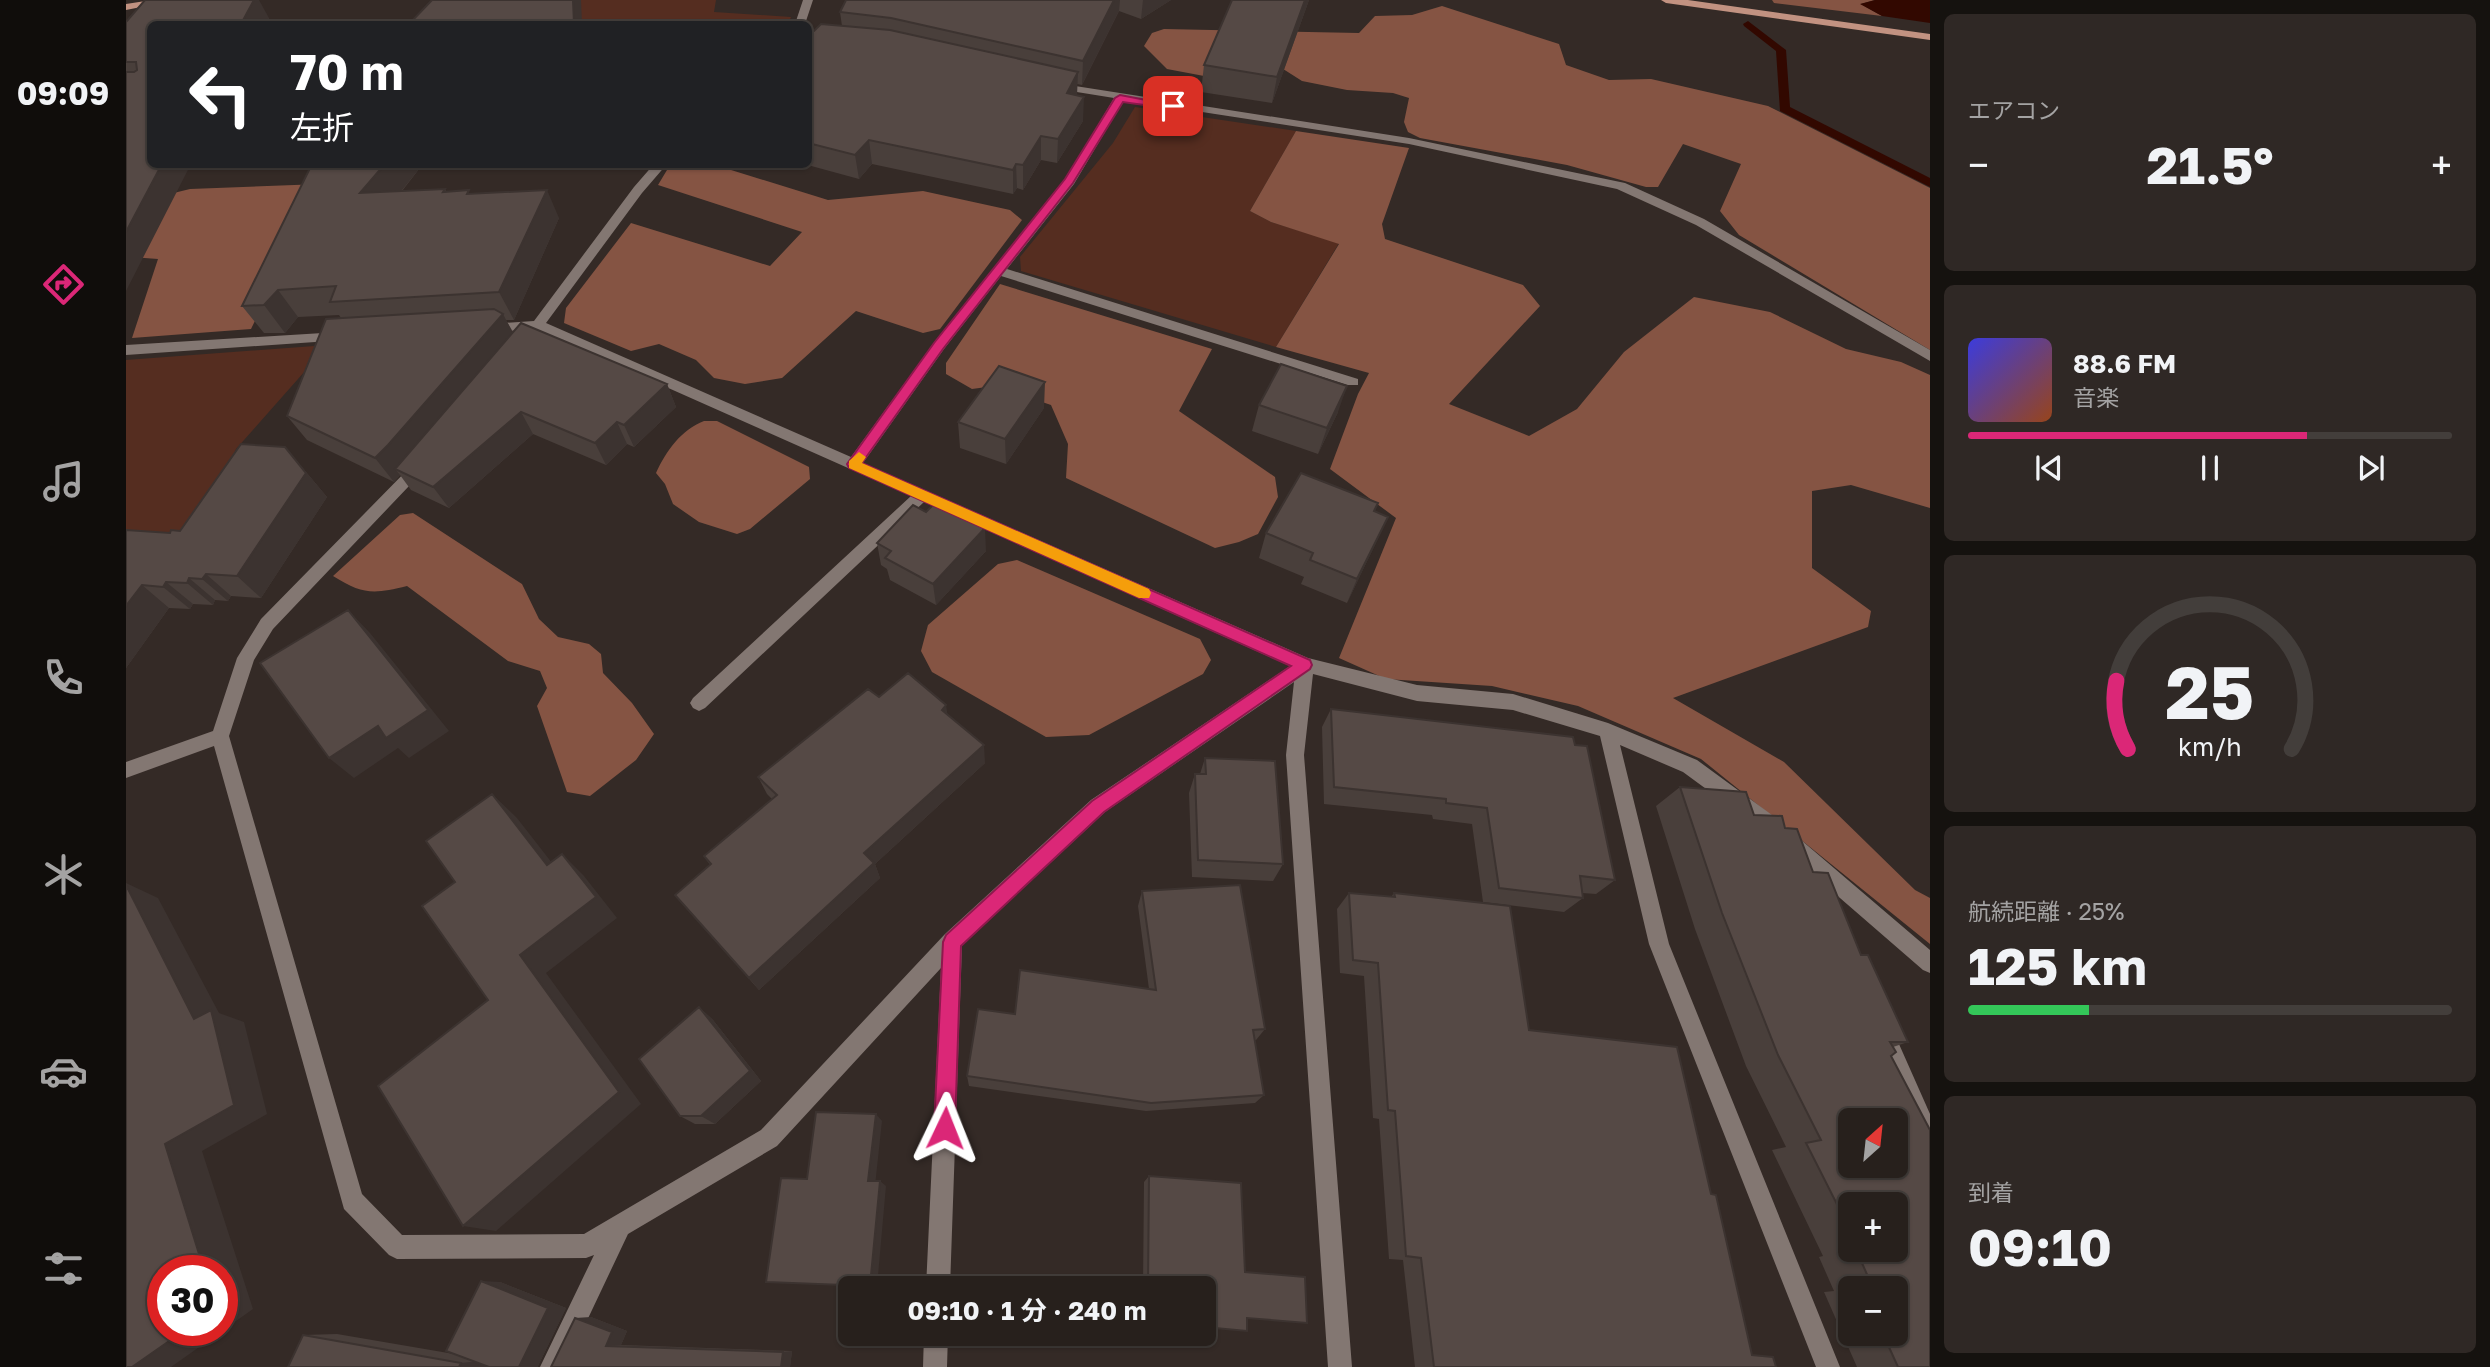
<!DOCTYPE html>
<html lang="ja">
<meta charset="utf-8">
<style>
body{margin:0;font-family:"Golos Text","Noto Sans JP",sans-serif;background:#2f2825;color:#f1f3f6;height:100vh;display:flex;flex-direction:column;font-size:26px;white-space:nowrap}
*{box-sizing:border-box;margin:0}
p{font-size:23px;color:#a4a3a3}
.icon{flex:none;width:38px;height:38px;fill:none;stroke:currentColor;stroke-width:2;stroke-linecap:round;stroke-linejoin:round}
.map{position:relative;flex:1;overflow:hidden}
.drawer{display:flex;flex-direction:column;gap:14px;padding:14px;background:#15120f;width:560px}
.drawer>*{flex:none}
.hud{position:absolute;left:21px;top:21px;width:665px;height:147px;border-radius:10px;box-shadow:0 2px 5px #0004,0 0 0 2px #433e3b;background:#202124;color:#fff;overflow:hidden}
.needle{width:46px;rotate:27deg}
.buttons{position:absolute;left:1712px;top:1108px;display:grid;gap:14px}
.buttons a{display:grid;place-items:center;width:70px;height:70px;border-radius:10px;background:#27201c;box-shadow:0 2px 5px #0004,0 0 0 2px #433e3b;font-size:35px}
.speed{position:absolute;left:21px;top:1255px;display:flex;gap:14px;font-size:35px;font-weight:700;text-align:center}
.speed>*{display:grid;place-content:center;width:91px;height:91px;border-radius:50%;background:#27201c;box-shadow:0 2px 5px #0004,0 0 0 2px #433e3b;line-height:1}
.speed .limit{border:10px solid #d22;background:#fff;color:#111}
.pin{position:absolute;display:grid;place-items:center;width:60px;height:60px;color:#fff;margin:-30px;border-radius:14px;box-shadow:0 4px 10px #0006}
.me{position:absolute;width:77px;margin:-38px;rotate:2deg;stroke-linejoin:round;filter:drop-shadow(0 0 5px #0008)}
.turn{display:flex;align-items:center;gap:24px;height:147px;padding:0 28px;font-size:32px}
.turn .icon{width:91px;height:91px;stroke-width:2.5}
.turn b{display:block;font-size:49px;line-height:60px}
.big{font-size:52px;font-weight:700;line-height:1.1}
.drawer .widget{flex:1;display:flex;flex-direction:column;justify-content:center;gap:10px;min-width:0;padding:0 24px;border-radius:10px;background:#2f2825}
.drawer .dial{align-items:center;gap:0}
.dial svg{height:182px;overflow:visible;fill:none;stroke:#433e3b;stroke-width:7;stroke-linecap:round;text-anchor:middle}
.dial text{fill:#f1f3f6;stroke:none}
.song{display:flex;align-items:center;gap:21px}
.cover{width:84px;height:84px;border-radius:10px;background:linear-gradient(135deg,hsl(240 70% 55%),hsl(20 70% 35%))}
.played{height:7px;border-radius:4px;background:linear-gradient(90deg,#db2777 70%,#433e3b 70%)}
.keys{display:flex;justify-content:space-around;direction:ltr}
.heat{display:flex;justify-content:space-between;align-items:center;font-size:38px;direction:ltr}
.charge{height:10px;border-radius:5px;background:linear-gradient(90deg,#34c759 25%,#433e3b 0)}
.trip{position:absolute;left:712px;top:1276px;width:378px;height:70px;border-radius:10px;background:#27201c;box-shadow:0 2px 5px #0004,0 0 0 2px #433e3b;font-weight:700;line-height:70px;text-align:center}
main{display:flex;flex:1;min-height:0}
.dock{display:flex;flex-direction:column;width:126px;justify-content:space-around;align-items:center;background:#100d0b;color:#a4a3a3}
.dock .icon{width:49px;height:49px}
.dock .current{color:#db2777}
.dock b{font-size:32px;color:#f1f3f6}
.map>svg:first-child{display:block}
.green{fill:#552d20}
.forest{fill:#855443}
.water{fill:#320800}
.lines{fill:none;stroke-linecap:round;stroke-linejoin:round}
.stream{fill:#320800;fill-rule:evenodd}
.minor{fill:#837772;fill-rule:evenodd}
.major{fill:#c29281;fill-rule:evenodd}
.wall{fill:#493f3b;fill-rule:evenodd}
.shaded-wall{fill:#3c3330}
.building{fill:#554945;stroke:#3c3330;stroke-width:2;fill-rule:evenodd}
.route{fill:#db2777;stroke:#8e194d;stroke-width:2}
.slow{fill:#f59e0b}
</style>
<main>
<nav class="dock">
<b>09:09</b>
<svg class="icon current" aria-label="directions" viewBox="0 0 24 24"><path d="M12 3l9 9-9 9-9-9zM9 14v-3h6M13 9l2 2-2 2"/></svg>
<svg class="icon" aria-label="music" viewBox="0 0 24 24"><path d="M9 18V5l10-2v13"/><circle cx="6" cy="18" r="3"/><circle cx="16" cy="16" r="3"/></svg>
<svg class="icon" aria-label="phone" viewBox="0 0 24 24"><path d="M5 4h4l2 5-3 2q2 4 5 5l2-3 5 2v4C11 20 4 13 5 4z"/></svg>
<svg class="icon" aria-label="climate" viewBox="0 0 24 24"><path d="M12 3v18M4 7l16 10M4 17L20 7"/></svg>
<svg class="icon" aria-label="car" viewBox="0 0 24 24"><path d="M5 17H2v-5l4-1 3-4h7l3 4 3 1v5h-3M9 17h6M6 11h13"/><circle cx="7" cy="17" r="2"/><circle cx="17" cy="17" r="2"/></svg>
<svg class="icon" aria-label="filters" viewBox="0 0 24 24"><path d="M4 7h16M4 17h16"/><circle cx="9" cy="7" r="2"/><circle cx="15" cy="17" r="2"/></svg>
</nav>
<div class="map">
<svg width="1804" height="1367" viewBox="0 0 1804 1367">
<rect width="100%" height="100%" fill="#342a26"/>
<path class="green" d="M453 0H590L588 12 665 17 662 24H451Z
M1009 107 1170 131 1124 211 1145 222 1213 243 1150 347 895 271 894 257 987 143Z
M202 345 110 449 74 546 0 543V360Z"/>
<path class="forest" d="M1646 0H1749L1735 4 1756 16 1648 3Z
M1316 6 1433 44 1440 65 1483 80 1525 79 1642 106 1804 188V350L1613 235 1594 211 1615 164 1557 144 1532 187H1520L1441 165 1294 138 1282 132 1278 122 1283 98 1267 93 1221 90 1176 81 1154 67 1078 76 1041 69 1018 46 1026 33 1038 29 1233 33 1249 16 1286 15Z
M1170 131 1283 148 1256 224 1259 239 1397 285 1414 306 1323 404 1403 436 1451 409 1498 352 1568 297 1644 312 1720 349 1775 362 1804 375V508L1725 485 1686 491V568L1745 611 1742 627 1547 698 1658 762 1789 890 1804 898V944L1575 759 1452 706 1366 686 1260 679 1213 658 1270 518 1204 469 1232 394 1243 373 1150 347 1213 244 1145 222 1124 211Z
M544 165H589L702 200 797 191 884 210 896 220 814 329 797 333 730 311 656 378 619 384 588 378 570 360 533 344 505 351 438 323 440 308 505 223 644 266 676 232 532 185Z
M195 184 125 329 6 338 32 259 5 257 19 200 64 189Z
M874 284 1086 349 1053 411 1149 477 1152 497 1132 534 1113 542 1089 548 940 478 942 444 925 405 868 386 846 389 820 374V363Z
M578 421H591L683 467 684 479 624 529 611 534 573 522 547 504 539 484 530 473C540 451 556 429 578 421Z
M287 513 396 584 413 619 432 637 463 644 475 654 477 673 506 703 528 734 510 760 464 796 441 792 411 706 421 688 414 671 382 661 281 586C248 594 237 595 207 576L274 515Z
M891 560 1074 639 1085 660 1077 674 963 735 920 737 806 672 795 651 802 625 872 564Z"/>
<path class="water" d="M1749 0H1804V23L1756 16 1734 4Z"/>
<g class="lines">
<path class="stream" d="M1622 21 1660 50 1664 107 1804 178V187L1654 111 1650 51 1618 26 1617 24Z"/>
<path class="minor" d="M677 0H687L679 24H669Z
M930 83 1283 138 1499 183 1578 219 1804 350V361L1570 225 1491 189 1283 144 998 100 948 184 881 269 1232 379V385H1222L875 276 818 349 737 463 1182 658 1291 685 1387 694 1482 723 1571 760 1646 815 1804 950V973L1797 970 1632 827 1557 772 1494 745 1543 944 1714 1367H1690L1523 944 1474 736 1387 710 1291 701 1187 674 1178 755 1226 1367H1202L1160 755 1168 682 979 812 836 945 824 1288H800L815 968 651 1146 502 1234 439 1367H414L468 1255 460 1258 271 1259 263 1255 218 1209 88 746 0 778V762L87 731 111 658 135 619 290 461 295 459 303 465 147 629 128 660 103 736 236 1194 276 1235 458 1234 635 1130 819 934 965 800 1164 666 798 502 579 708 573 711 567 708 564 703 567 698 785 496 414 331 405 339 398 334 401 330 360 332 353 328 360 324 408 321 508 187 528 164H541L516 193 420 323 725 457 808 343 939 180 988 98 926 88V84Z
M213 332 218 334V340L0 355V345Z
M1757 1023 1765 1026 1804 1114V1150L1796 1147 1746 1034 1749 1026Z
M798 1334H822L821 1367H797Z"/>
<path class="major" d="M26 0H50L0 10V4Z
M1535 0H1562L1804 34V40L1540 3Z"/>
</g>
<path class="wall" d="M720 0H1045L1015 19 993 11 956 85 951 84V95L957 121 931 163 915 160 897 190 891 188 887 194 746 164 733 179 678 164H682V30L688 31 716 26 714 12Z
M1183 0 1146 103 1075 92 1078 65Z
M143 18 139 24H24L0 291V22Z
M186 164H297L276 191 319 189 320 191 345 194 433 218 388 320H380L387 332 541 384 550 407 508 447 501 444 480 465 407 434 323 508 285 490 274 475 268 482 181 440 161 416 215 318 213 315 172 317 159 333H138L116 306Z
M1133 405 1212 412 1192 454 1126 431Z
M918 408 880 464 834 448 832 422Z
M159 447 201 497 135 598 105 596 102 601 89 600 87 605 67 604 64 609 43 608 0 668V530L44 533 54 531Z
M1252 503 1248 511 1262 517 1221 603 1175 584 1178 577 1133 558 1140 533Z
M751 543 860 551 810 605 764 580 761 569 755 565Z
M753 697 821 714 859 763 749 864 754 878 633 990 549 895 584 865 578 856 646 799 641 794 632 777Z
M1205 709 1449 745 1489 880 1470 894 1456 893 1457 898 1438 912 1357 902 1346 824 1307 819 1306 815 1198 804 1196 727Z
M1079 758 1157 864 1147 881 1066 877 1063 793 1069 774H1074Z
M1554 787 1628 815 1659 828 1687 872 1735 955 1782 1042 1767 1047 1765 1056 1804 1367H1731L1698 1292 1708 1291 1693 1257 1697 1256 1646 1150 1660 1147 1620 1066 1569 929 1530 806ZM1724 1204 1769 1250H1724ZM1724 1288H1769V1334H1724Z
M1016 891 1139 1029 1130 1040H1129L1138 1095 1129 1103 1020 1111 843 1086 841 1076 889 1014 1023 989 1012 906Z
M1223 893 1265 897 1268 893 1403 1030 1585 1194 1626 1355 1650 1367H1289L1277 1260 1263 1259 1253 1119 1247 1118 1238 976 1214 973 1211 909Z
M573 1007 587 1020 635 1081 589 1124H569L554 1116Z
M1023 1176 1119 1272 1078 1288H1017L1018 1182Z
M374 1282 440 1308 412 1366V1367H363L360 1366V1367H162L177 1335 211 1334 328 1354Z
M465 1317 501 1331 495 1345 666 1351 664 1367H425Z"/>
<path class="shaded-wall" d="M128 0H133L143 18 139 24H115Z
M447 0H455L456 24H448Z
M988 0H994L993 11 956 85 957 61Z
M1017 0H1045L1015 19Z
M1179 0H1183L1146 103 1151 77Z
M952 72 951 96 941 93Z
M958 97 957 121 931 163 932 139Z
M915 136V160L897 190V165Z
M743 140 746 164 733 179 729 155Z
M36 164H65L0 291V232Z
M259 164H297L251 221 234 193Z
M890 164 891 188 887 194V170Z
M421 190 433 218 388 320 373 292Z
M152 290 172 317 159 333 138 305Z
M377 314 390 339 269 469 274 475 268 482 249 458Z
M919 382 918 408 880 464 879 439Z
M541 384 550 407 508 447 498 425Z
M1221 386 1212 412 1192 454 1201 428Z
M395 412 407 434 323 508 307 487Z
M491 422 501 444 480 465 469 443Z
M159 447 201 497 135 598 111 576Z
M1262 517 1251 541 1221 603 1231 579Z
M859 528 860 551 810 605 807 584Z
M80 574 105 596 102 601 76 579Z
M63 578 89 600 87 605 61 583Z
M40 582 67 604 64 609 37 587Z
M16 585 43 608 0 668V606Z
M222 610 244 633 323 731 283 758 272 748 228 778 203 758Z
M820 705 823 724 816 710Z
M858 745 859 763 749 864 754 878 633 990 623 978 738 853Z
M366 794 391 818 444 886 421 865Z
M436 854 458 876 491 918 420 973 515 1104 370 1231 337 1226 394 955Z
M0 883 32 898 93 1013 118 1022 141 1114 76 1151 127 1309 45 1367H6L59 1330H96V1270H78L39 1144 68 1019 0 885Z
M573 1007 587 1020 635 1081 589 1124 575 1116Z
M750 1114 756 1121 749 1186 742 1181Z
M754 1181 760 1186 751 1287 744 1286Z
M355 1281 374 1282 440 1308 412 1366V1367H393Z
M465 1317 501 1331 495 1345 480 1346 449 1318Z
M666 1351 664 1367H655L657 1352Z
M362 1360 360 1367H333L335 1363Z"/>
<path class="building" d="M19 0H128L115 24H24V164H36L0 232V72H8L11 70 10 62H0V22Z
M306 0H447L448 24H283Z
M720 0H988L957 61 765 18 714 12Z
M1106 0H1179L1151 77 1078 65Z
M695 24 764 30 952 72 941 93 958 97 932 139 915 136 897 165 890 164 887 170 743 140 729 155 682 143V30L688 31Z
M186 164H259L234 193 319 189 317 192 343 190 341 194 421 190 373 292 204 302 210 286 152 290 138 305 116 306Z
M368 309 377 314 262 445 249 458 161 416 200 319Z
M395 323 541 384 498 425 491 422 469 443 395 412 307 487 269 469Z
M1155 364 1221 386 1201 428 1133 405Z
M873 366 919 382 879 439 832 422Z
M115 444 159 447 180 473 111 576 80 574 76 579 63 578 61 583 40 582 37 587 16 585 0 606V530L44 533 45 530 54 531Z
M1175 473 1252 503 1248 511 1262 517 1231 579 1184 560 1187 553 1140 533Z
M810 502 859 528 807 584 759 558 765 551 751 543 787 505 800 512Z
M222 610 302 710 260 738 252 726 203 758 134 663Z
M782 673 820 705 816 710 858 745 738 853 748 863 623 978 549 895 585 864 578 856 651 795 632 777 742 689 753 697Z
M1205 709 1447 737 1449 745 1461 746 1489 880 1454 876 1457 898 1373 888 1361 808 1320 803V799L1208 787Z
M1079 758 1149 761 1157 864 1072 860 1069 774H1080Z
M1554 787 1620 792 1628 815 1656 816 1659 828 1671 829 1687 872 1702 873 1735 955H1742L1782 1042H1764L1770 1052 1765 1056 1804 1130V1367H1772L1757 1334H1769V1288H1747L1732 1254H1736L1733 1250H1769V1204H1724V1230L1680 1143 1695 1140 1652 1055 1596 913ZM1724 1120H1769V1166H1724Z
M366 794 421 865 436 854 470 897 394 955 493 1092 337 1226 252 1086 362 1000 296 906 329 882 300 841Z
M0 885 68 1019 85 1010 108 1105 39 1144 78 1270H37V1330H59L6 1367H0Z
M1114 885 1139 1029 1127 1030 1138 1095 1025 1103 841 1076 852 1009 889 1014 894 970 1030 990 1016 891Z
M1223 893 1269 897 1268 893 1384 906 1403 1030 1551 1047 1585 1194 1590 1195 1626 1355 1647 1357 1650 1367H1308L1295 1258 1280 1256 1269 1111 1262 1110 1252 963 1227 960Z
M573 1007 624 1071 575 1116H554L513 1059Z
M690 1112 750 1114 742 1181H754L744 1286 640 1282 655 1178 681 1179Z
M1023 1176 1115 1183 1119 1272 1179 1277 1181 1323 1121 1318V1331L1078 1327V1288H1022Z
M355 1281 422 1308 393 1367H363L320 1351Z
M449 1318 486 1332 480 1346 657 1352 655 1367H425Z
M177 1335 335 1363 333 1367H162Z"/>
<path class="route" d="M994 95 1052 106 1047 109 997 102 947 183 817 349 736 463 1184 660 1186 665 1184 669 978 812 835 946 829 1128 826 1135 819 1138 811 1135 808 1128 817 942 820 935 966 801 1165 666 723 468 721 464 808 343 939 179 989 98Z"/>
<path class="slow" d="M733 452 740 457 736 463 1023 589 1025 593 1023 598H1013L723 468V461Z"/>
</svg>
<div class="buttons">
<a><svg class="needle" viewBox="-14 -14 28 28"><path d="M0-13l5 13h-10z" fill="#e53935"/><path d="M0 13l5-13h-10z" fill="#a4a3a3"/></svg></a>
<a>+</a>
<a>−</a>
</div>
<div class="speed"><div class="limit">30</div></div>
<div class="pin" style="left:1047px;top:106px;background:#d93025"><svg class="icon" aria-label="arrive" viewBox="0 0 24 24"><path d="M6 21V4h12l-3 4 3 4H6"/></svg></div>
<svg class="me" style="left:819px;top:1128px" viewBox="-20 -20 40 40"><path d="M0-17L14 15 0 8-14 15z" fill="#db2777" stroke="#fff" stroke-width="4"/></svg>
<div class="trip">09:10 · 1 分 · 240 m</div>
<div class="hud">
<div class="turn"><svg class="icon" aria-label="left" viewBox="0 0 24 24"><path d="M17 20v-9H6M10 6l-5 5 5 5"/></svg><div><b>70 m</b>左折</div></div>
</div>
</div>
<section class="drawer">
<div class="widget"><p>エアコン</p>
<div class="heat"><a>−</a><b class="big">21.5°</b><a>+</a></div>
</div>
<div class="widget">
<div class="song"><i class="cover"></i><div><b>88.6 FM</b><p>音楽</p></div></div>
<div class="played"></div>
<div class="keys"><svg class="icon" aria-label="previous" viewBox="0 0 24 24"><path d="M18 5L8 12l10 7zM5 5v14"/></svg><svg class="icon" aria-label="pause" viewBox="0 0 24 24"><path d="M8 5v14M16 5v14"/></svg><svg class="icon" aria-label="next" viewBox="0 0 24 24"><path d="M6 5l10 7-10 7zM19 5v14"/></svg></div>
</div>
<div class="widget dial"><svg viewBox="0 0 100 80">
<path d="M14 69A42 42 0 1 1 86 69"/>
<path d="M14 69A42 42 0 0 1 9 39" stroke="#db2777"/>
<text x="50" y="56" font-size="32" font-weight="700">25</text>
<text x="50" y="72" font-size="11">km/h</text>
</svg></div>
<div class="widget"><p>航続距離 · 25%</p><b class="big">125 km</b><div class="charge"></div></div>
<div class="widget"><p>到着</p><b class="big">09:10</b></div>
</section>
</main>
